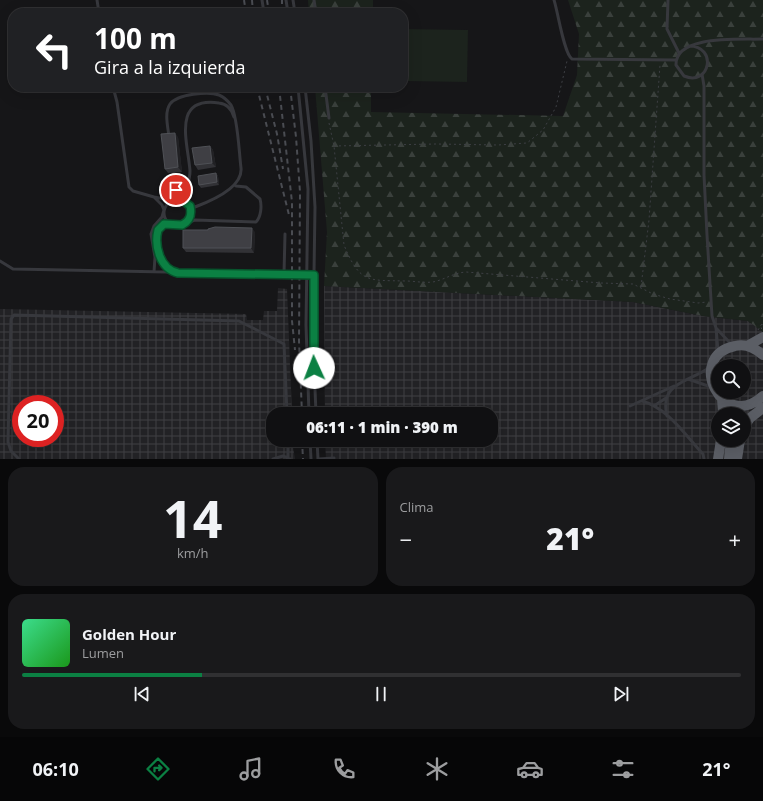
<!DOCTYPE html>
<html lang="es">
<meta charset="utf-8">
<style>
body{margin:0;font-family:"Open Sans",sans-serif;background:#19191b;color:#f1f3f6;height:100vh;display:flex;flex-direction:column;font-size:15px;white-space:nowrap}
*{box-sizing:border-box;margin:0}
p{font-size:13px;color:#9c9d9f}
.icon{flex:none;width:22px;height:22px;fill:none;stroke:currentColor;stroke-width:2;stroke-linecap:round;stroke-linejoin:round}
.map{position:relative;height:459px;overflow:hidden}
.side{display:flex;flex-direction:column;gap:8px;padding:8px;background:#09090a;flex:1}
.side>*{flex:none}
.hud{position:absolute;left:8px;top:8px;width:400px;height:84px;border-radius:16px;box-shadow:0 4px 16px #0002,0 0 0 1px #303032;background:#202124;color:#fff;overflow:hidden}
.tools{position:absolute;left:711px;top:359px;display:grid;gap:8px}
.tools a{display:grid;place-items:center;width:40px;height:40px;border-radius:50%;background:#101012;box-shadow:0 4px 16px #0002,0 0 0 1px #303032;font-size:20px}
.speed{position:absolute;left:12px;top:395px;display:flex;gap:8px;font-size:20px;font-weight:700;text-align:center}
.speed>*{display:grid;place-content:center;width:52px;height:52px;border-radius:50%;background:#101012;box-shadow:0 4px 16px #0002,0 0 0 1px #303032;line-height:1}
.speed .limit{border:6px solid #d22;background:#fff;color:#111}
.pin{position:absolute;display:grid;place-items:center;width:34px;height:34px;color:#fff;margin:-17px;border:2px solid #fff;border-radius:50%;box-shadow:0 1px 4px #0007}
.me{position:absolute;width:44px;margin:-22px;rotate:358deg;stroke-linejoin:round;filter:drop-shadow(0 0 3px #0008)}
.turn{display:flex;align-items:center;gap:14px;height:84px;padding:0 20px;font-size:18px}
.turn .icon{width:52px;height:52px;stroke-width:2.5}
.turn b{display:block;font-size:28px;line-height:34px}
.big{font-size:30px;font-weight:800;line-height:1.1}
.side .tile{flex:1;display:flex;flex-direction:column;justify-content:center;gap:6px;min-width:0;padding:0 14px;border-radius:16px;background:#19191b}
.side .dial{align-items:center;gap:0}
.dial b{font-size:52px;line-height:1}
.song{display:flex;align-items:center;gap:12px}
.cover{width:48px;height:48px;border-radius:6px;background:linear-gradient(135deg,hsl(150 70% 55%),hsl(120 70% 35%))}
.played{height:4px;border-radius:2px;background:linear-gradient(90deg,#0b8043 25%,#303032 25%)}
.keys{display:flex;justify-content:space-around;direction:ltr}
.heat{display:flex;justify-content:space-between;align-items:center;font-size:22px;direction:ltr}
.side .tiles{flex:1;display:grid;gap:8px;grid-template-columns:1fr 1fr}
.tile:last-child{grid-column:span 2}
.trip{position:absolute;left:266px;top:407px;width:232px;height:40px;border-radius:16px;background:#101012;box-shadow:0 4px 16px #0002,0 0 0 1px #303032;font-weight:800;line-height:40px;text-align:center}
.tabs{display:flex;height:64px;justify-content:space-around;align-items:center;background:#060607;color:#9c9d9f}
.tabs .icon{width:28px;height:28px}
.tabs .current{color:#0b8043}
.tabs b{font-size:18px;color:#f1f3f6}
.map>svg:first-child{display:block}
.industrial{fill:url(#industrial-grid);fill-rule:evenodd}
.forest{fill:url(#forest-firs)}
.pitch{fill:#1c231d}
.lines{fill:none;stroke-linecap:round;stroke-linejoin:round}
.path{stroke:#3d3f44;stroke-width:1;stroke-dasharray:2 3;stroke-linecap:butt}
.service{stroke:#37383d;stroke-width:3}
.trunk{stroke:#5b5e65;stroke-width:10}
.rail{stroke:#4a4c52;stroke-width:2;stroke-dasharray:5 4;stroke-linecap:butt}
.wall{fill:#323236}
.shaded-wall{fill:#212124}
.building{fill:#3f3f44;stroke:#4f5156}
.route-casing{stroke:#07532c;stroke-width:10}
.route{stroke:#0b8043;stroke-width:7}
</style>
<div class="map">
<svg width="763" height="459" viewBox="0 0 763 459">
<defs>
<pattern id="industrial-grid" width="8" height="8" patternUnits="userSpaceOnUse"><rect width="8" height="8" fill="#222225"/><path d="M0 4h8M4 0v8" fill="none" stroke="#3f3f43"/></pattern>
<pattern id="forest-firs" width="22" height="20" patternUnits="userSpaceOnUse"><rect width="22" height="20" fill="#1c231d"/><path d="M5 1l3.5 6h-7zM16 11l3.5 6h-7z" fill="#3a403c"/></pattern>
</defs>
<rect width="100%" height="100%" fill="#161618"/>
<path class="industrial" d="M324 286 633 302 703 316 748 321 763 332V459H326L325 440H491V414H325ZM718 366H744V392H718ZM718 414H744V440H718Z
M278 288 287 289 292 414H273V440H292L295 459H0V309L246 314 247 320H263L264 311H277ZM21 404H55V438H21Z"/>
<path class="forest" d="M308 0H373V13H309Z
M568 0H763V332L748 321 703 316 633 302 324 286 327 232 315 87H371V112L563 116 577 75 579 34Z"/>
<path class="pitch" d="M403 29 468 30 467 82 403 81Z"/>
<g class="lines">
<path class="path" d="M329 123 334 146 344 245C360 284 368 280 406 281 415 281 428 284 437 281 447 278 454 273 466 272L601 283 633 284 653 294 670 299 698 303 707 302
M334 146 436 144 498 145 527 143 543 130 556 107 567 61
M641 287 649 220 660 65
M762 329 761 328 763 324
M758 330 763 322"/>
<path class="service" d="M97 0 99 13
M262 0 264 13
M286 0 288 13
M293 0 295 13
M314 0 316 13
M554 0C558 12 564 54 572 59L676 60
M668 0 667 29 679 53
M689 46C718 46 710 87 684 76L676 65C675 34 742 40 763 39
M702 74 704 86V175L707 235 712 316 716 328 718 351
M113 87 117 102 129 187 133 191 154 197
M298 87 308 189 306 325 309 414
M305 87 311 141 315 207 313 339 316 414
M325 87 329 118
M169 137C168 127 164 113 170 104 177 94 209 91 219 95 224 97 228 101 231 105 238 117 239 153 241 168 243 188 211 201 195 207L190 206 185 199C186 189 190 181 190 171 188 143 171 96 219 103 228 104 232 110 234 117
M174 173 176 194 180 199
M164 213a13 13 0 1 1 26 0a13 13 0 1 1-26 0Z
M186 223 195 220 256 222C261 217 262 206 260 199L246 187 236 186
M170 224C147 219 158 265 172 271
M0 261 13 269 314 275
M154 272 155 257 151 234 154 226 162 217 164 210 162 205 154 197 171 200
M284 274 285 234
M716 328 732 345
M688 379 711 387
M642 401C668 408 686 436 703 454L704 459
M630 406 674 386
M654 406 666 398
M667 416C659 383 688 382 709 368
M288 440V458
M310 440 311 459
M317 440 318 459
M19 459 11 451 8 442 11 319 14 315 239 321 284 344 287 414
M273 459 283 456 290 459
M319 459 334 458"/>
<path class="trunk" d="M747 346 763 337
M763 355C755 348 746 343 735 346 685 356 722 433 763 396
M722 399 723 414
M744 427 750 418 763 408
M718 459 721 440
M729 459 731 440
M737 459 740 440"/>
<path class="rail" d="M244 0 246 13
M252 0 253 13
M267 0 269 13
M282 13V0
M257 87 289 215
M265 87 277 134 283 169
M279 87 292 202V321L295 350
M290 87 296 137 300 192 299 341 302 414
M302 440 303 459"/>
</g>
<path class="wall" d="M178 137 182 172 168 173 165 169Z
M210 146 213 150 216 167 198 170 195 165Z
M216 173 218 176 219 185 201 188 199 185Z
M255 232 254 253 186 252 183 248Z"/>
<path class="shaded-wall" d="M175 133 178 137 182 172 178 167Z
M210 146 213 150 216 167 212 163Z
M216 173 218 176 219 185 217 182Z
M252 228 255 232 254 253 251 248Z"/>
<path class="building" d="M175 133 178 167 165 169 161 134Z
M210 146 212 163 195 165 192 148Z
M216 173 217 182 199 185 198 176Z
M215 227 252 228 251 248H183V230H208V229Z"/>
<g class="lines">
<g class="route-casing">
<path id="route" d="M176 190 177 196 190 206C192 215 190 221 182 225L164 224 158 230C154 246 160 269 178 273L314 275V368"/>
</g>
<use href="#route" class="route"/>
</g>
</svg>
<div class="tools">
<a><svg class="icon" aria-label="search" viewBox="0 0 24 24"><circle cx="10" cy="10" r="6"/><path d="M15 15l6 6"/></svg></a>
<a><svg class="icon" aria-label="layers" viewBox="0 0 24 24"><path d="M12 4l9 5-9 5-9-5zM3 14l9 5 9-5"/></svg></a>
</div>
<div class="speed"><div class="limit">20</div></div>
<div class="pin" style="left:176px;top:190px;background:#d93025"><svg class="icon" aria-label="arrive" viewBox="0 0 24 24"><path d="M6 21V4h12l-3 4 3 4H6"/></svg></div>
<svg class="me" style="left:314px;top:368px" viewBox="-20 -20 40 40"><circle r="19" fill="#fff"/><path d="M0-13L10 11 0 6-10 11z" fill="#0b8043"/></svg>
<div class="trip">06:11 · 1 min · 390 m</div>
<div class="hud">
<div class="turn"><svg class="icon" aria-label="left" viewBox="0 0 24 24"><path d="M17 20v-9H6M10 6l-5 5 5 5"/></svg><div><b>100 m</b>Gira a la izquierda</div></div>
</div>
</div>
<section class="side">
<div class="tiles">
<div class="tile dial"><b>14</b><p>km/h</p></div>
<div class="tile"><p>Clima</p>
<div class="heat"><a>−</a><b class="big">21°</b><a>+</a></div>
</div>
<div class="tile">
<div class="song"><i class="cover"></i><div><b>Golden Hour</b><p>Lumen</p></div></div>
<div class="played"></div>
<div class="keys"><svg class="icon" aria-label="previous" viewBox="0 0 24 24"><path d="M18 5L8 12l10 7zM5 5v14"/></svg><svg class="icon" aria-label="pause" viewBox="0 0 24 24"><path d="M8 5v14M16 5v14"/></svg><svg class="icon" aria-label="next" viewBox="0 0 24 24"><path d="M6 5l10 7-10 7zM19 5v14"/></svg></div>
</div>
</div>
</section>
<nav class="tabs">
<b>06:10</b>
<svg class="icon current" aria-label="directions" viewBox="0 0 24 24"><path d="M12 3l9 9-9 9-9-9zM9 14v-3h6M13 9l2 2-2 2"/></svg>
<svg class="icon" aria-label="music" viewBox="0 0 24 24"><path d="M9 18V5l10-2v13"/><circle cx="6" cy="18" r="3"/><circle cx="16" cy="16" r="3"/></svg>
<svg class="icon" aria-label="phone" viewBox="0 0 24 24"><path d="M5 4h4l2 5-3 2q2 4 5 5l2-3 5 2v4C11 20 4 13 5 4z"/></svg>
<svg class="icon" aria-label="climate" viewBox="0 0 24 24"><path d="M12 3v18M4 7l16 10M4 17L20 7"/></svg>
<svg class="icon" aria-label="car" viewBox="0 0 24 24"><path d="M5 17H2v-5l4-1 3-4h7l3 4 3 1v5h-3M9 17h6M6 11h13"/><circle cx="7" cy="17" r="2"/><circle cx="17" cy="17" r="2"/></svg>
<svg class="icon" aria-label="filters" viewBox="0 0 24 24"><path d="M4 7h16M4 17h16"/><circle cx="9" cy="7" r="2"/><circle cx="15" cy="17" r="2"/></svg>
<b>21°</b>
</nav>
